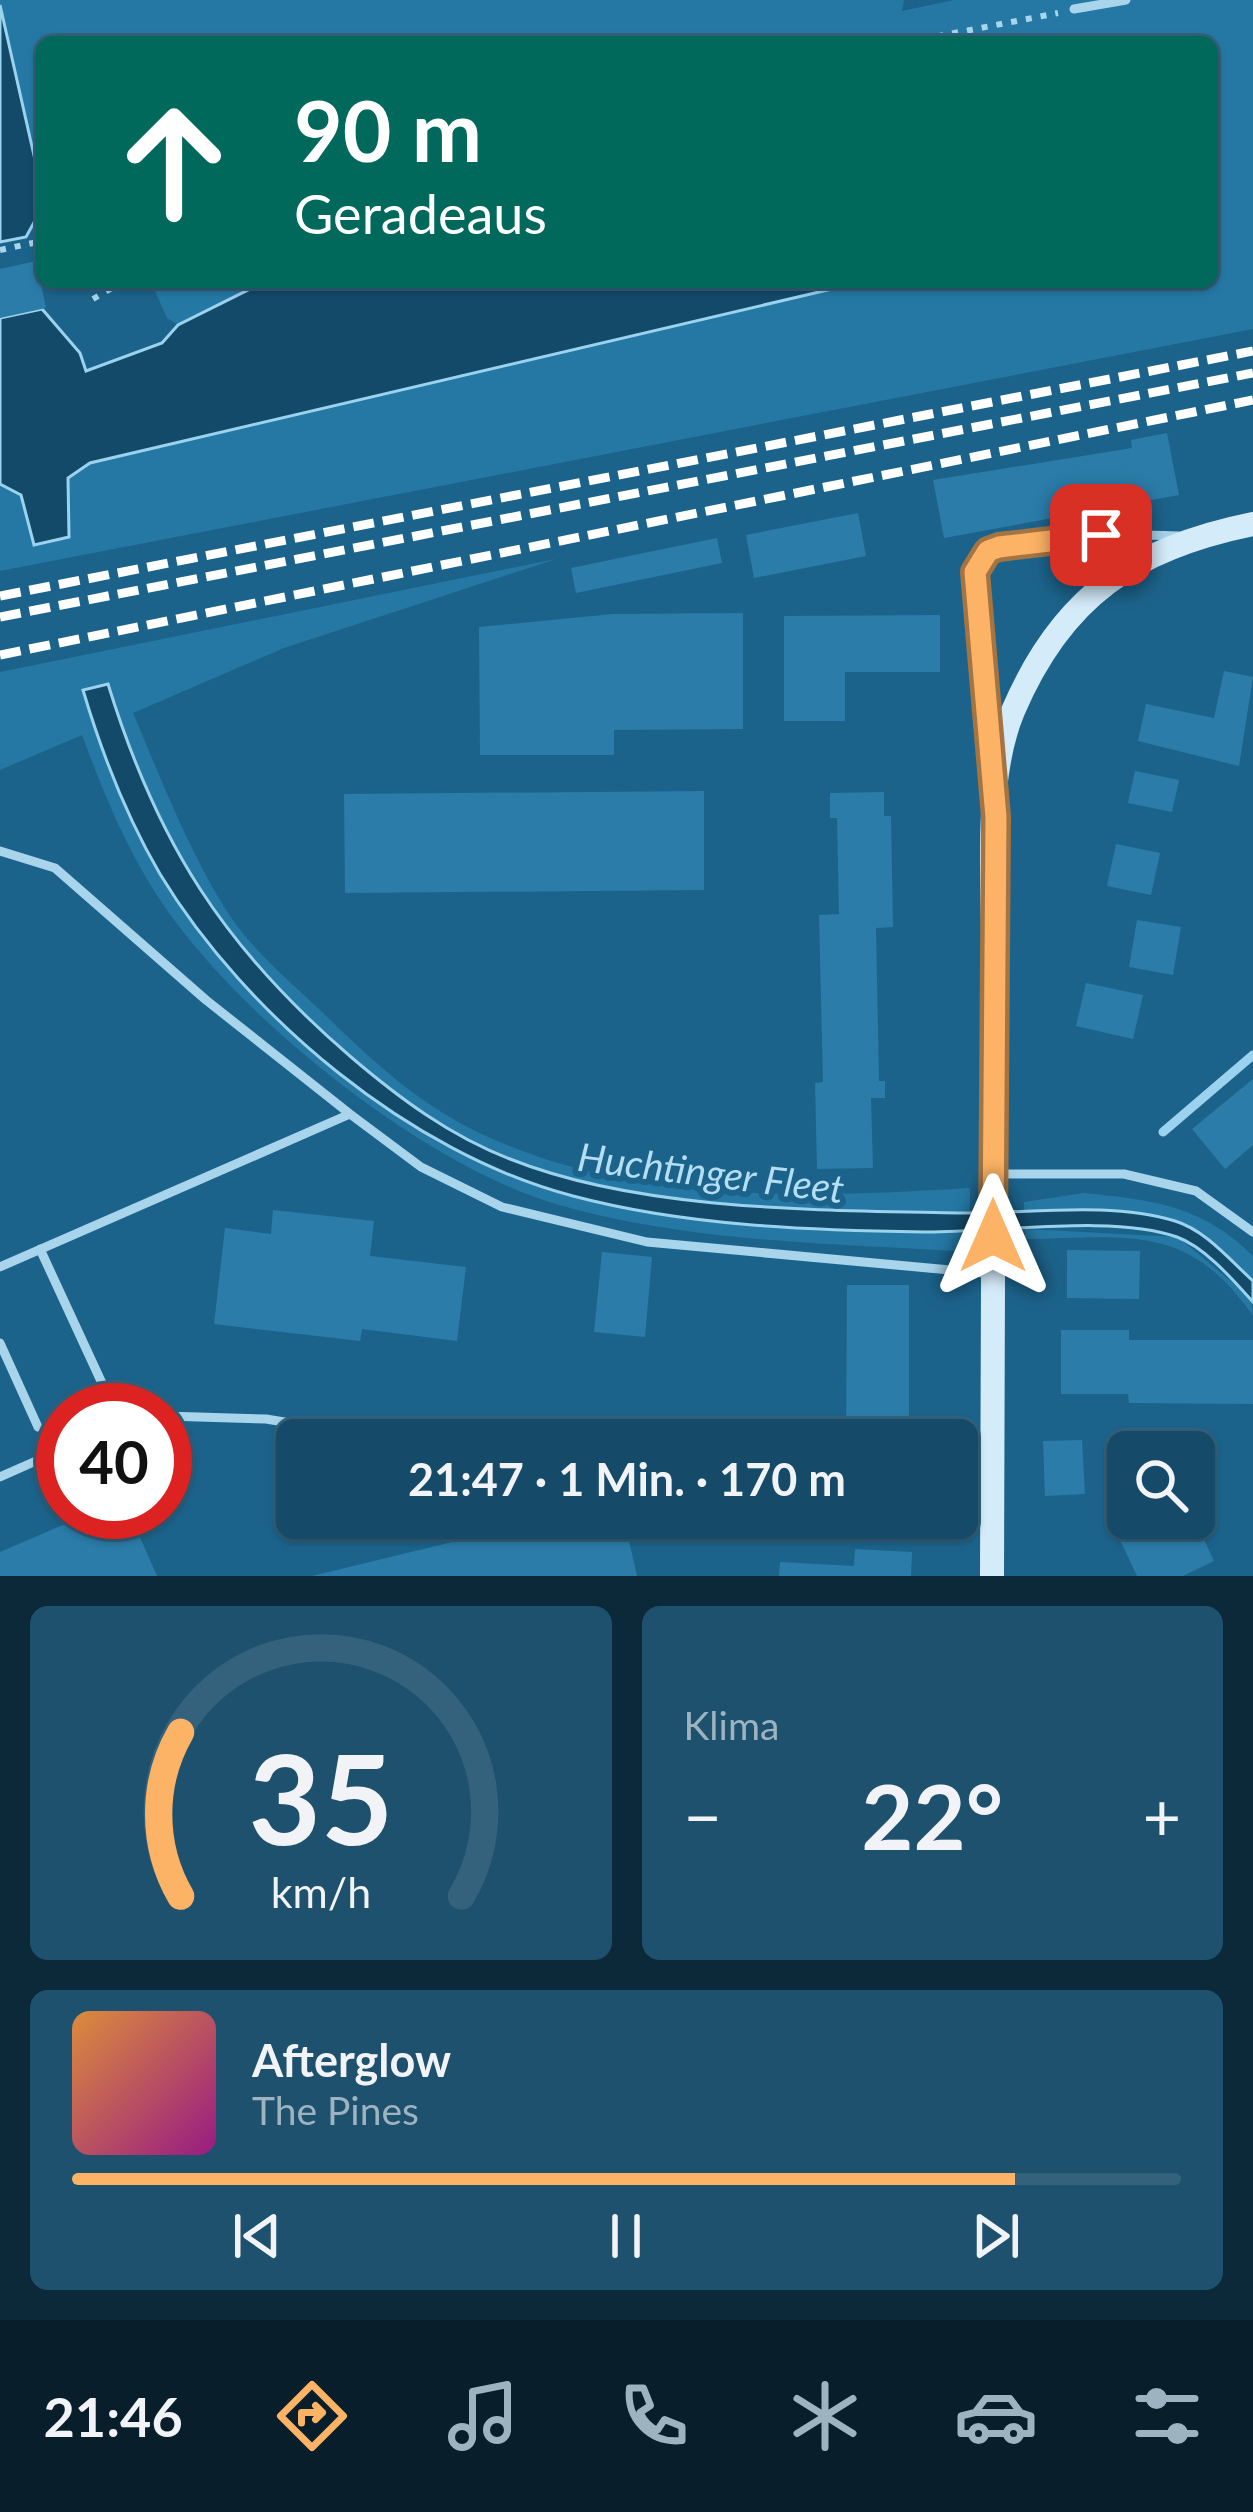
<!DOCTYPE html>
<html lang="de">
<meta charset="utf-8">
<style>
body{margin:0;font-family:Lato,sans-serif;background:#1e516e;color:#f1f3f6;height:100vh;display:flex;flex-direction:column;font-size:45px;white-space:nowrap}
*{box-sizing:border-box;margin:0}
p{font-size:39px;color:#9db3c0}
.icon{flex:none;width:66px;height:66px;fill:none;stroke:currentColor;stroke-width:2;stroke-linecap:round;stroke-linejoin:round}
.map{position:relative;height:1576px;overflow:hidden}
.details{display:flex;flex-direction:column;gap:30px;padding:30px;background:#0c2939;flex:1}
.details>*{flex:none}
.banner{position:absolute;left:36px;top:36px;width:1182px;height:252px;border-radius:18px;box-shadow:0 3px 9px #0004,0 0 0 3px #34627c;background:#00695c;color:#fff;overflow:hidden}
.fabs{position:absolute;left:1107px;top:1431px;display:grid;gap:24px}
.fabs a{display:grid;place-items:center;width:108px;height:108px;border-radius:18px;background:#154a68;box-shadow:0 3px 9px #0004,0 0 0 3px #34627c;font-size:60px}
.speed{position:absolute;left:36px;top:1383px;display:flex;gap:24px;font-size:60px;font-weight:700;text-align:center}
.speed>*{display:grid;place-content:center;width:156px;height:156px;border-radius:50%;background:#154a68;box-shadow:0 3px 9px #0004,0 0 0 3px #34627c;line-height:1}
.speed .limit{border:18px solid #d22;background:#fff;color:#111}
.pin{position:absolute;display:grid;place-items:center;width:102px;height:102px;color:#fff;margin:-51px;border-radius:24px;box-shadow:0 6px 18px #0006}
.me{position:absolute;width:132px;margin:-66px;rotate:0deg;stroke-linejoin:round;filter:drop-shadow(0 0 9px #0008)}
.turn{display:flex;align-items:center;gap:42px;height:252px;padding:0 60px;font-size:54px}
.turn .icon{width:156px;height:156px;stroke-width:2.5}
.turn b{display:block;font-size:84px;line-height:102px}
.big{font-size:90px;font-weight:700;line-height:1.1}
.details .widget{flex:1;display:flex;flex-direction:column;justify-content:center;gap:18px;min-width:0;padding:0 42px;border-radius:18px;background:#1e516e}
.details .dial{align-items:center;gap:0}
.dial svg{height:312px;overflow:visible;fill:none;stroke:#34627c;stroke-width:7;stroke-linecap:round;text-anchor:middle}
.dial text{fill:#f1f3f6;stroke:none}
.song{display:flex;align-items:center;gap:36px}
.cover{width:144px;height:144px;border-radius:18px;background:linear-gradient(135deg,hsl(30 70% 55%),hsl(310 70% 35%))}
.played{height:12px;border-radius:6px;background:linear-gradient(90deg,#fdb365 85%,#34627c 85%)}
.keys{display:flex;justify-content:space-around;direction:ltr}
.heat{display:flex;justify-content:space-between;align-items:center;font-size:66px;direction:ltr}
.details .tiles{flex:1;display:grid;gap:30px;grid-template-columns:1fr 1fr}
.widget:last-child{grid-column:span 2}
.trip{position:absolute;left:276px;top:1419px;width:702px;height:120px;border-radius:18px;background:#154a68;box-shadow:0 3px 9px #0004,0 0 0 3px #34627c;font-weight:700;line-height:120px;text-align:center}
.dock{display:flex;height:192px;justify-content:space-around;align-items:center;background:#081e2a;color:#9db3c0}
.dock .icon{width:84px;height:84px}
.dock .on{color:#fdb365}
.dock b{font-size:54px;color:#f1f3f6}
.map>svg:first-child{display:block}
.green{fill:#2578a4}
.water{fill:#134969;stroke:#9bd2ee;stroke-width:3}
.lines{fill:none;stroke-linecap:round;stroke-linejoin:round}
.stream{stroke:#9bd2ee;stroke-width:9}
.building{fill:#2b7ca9}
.path{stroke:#a8d5ec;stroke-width:6;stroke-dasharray:6 9;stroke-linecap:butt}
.lane{stroke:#a8d5ec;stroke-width:9}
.secondary{stroke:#d4ebf9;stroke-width:24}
.rail{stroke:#fff;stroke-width:9;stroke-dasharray:21 9;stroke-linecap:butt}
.route-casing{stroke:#a47442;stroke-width:30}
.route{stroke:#fdb365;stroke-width:21}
.labels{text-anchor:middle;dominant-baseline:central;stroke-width:12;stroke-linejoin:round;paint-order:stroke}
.water-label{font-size:39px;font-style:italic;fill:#b3def4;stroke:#1c638b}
</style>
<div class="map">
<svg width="1253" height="1576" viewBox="0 0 1253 1576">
<rect width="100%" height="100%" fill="#1c638b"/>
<path class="green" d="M0 0H904L902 11 954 0H1253V329L0 571V484L21 495 34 544 69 536 68 478 90 463 831 289 834 282H1212V42H42V191L0 197Z
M151 282H264L178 325 167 318Z
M556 559 284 648 133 713C161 779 188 849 226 910 249 947 288 980 320 1010 370 1059 421 1107 486 1136 634 1204 811 1198 970 1188V1212C839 1215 634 1206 512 1160 452 1138 400 1099 352 1058 221 945 159 849 108 685L95 729 124 806 161 874 250 993 380 1104 441 1141 669 1214 807 1230 970 1233 971 1252C835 1243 688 1243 556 1204 427 1166 255 1029 175 921 133 865 106 800 82 735L0 770V672Z
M1084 1193C1152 1200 1202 1205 1253 1256V1281L1209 1240 1111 1213H1024V1202Z
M1025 1229 1178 1237 1251 1298 1253 1316C1188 1221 1125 1238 1025 1239Z"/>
<path class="water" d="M0 5 42 191V208L26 237 0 242Z
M264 282H834L832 289 90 463 68 478 69 537 34 545 21 495 0 484V318L42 309 80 353 86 371 162 343 178 325Z
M108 684C157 843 224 948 351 1057 399 1098 450 1136 510 1159 640 1211 818 1210 958 1213 1026 1214 1109 1201 1175 1221 1205 1230 1230 1260 1253 1281V1302C1234 1281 1205 1247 1177 1237 1114 1214 993 1233 924 1232 807 1230 686 1226 573 1196 411 1154 246 1016 160 874 126 816 102 754 83 690Z"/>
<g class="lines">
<path class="stream" d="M1163 1132 1253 1055"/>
</g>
<path class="building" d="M36 261 46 308 0 318V269Z
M1167 433 1179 495 944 538 933 480 1132 448 1131 440Z
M858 513 866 556 754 578 746 535Z
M717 538 722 563 576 593 571 568Z
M743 613V729L614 730V755H480L479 627 613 614Z
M940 615V672H845V721H784V616Z
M1224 671 1253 677 1239 766 1138 741 1146 704 1214 718Z
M1135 771 1179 780 1172 812 1128 803Z
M704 791V890L345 893 344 794Z
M884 792V816H891L893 927 876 928 879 1081H885V1098H871L873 1168 817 1169 815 1083 823 1082 819 915 839 914 837 818H830V793Z
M1116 844 1160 853 1151 895 1107 886Z
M1137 920 1181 927 1173 975 1129 967Z
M1086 983 1143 995 1133 1039 1076 1026Z
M1253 1079V1145L1225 1169 1192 1129Z
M273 1210 374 1221 370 1256 466 1267 457 1341 362 1329 360 1341 214 1324 225 1228 271 1234Z
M1067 1250 1140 1251 1139 1299 1067 1298Z
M602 1252 652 1257 645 1337 594 1332Z
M847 1285H909V1440H846Z
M1061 1330H1129V1340H1253V1404L1129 1403 1128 1394H1061Z
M1082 1440 1085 1494 1045 1496 1043 1441Z
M93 1512H129L157 1576H0V1552Z
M551 1518H624L637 1576H312Z
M1168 1518H1194L1214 1561 1183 1576H1137L1120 1540Z
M855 1549 912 1552 911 1576H779L780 1562 854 1566Z"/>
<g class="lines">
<path class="path" d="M908 42 1058 13
M0 250 42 241
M93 299 122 282"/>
<path class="lane" d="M1074 9 1126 0
M991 757 975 572C993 526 1134 535 1179 536
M0 851 55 868 206 1000 350 1114 421 1167 502 1207 647 1242 993 1274
M999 1174H1124L1196 1191 1253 1232
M40 1249 107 1394
M0 1267 350 1114
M0 1343 38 1427
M165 1416 266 1419 394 1440
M0 1477 63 1449
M957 1501 988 1503"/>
<path class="secondary" d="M992 1576C993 1381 994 1186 994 992 995 908 981 787 1013 711 1062 596 1134 548 1253 524"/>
<path class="rail" d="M0 596 1253 351
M0 617 1253 373
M0 655 1253 400"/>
</g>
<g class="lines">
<g class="route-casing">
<path id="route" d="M993 1236 996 817 975 572 988 551 999 547 1101 535"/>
</g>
<use href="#route" class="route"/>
</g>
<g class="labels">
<g class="water-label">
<text transform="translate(711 1172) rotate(7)">Huchtinger Fleet</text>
</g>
</g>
</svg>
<div class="fabs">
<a><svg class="icon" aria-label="search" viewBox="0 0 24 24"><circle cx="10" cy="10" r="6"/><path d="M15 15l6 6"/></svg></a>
</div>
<div class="speed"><div class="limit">40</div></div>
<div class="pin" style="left:1101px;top:535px;background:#d93025"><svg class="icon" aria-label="arrive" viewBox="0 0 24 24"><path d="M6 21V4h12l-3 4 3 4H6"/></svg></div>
<svg class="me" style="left:993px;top:1236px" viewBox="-20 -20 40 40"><path d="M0-17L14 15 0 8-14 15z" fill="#fdb365" stroke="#fff" stroke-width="4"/></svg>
<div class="trip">21:47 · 1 Min. · 170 m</div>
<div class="banner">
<div class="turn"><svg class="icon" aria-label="ahead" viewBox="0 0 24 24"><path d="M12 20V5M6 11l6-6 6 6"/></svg><div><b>90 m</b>Geradeaus</div></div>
</div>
</div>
<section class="details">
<div class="tiles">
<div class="widget dial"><svg viewBox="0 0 100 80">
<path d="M14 69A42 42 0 1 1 86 69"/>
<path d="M14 69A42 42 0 0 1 14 27" stroke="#fdb365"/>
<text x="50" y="56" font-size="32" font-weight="700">35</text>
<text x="50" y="72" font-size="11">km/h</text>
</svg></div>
<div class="widget"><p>Klima</p>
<div class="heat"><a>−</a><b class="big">22°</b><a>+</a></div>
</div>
<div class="widget">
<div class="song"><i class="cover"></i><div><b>Afterglow</b><p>The Pines</p></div></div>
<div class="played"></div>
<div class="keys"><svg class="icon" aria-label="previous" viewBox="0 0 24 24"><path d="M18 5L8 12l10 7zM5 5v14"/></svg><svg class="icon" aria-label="pause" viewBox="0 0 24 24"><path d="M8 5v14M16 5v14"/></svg><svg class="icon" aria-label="next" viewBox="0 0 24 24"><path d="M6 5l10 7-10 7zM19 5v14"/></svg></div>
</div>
</div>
</section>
<nav class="dock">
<b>21:46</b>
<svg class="icon on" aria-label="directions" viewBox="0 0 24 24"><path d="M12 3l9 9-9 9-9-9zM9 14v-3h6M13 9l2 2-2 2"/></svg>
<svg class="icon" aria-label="music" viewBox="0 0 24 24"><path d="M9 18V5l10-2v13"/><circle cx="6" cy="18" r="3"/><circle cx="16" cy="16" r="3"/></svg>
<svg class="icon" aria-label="phone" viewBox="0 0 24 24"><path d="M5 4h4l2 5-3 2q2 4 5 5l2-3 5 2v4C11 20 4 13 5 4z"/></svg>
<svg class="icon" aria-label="climate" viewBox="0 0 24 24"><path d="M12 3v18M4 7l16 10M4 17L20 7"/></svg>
<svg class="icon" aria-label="car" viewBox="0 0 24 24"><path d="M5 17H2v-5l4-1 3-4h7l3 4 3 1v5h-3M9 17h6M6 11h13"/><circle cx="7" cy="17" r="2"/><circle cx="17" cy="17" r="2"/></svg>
<svg class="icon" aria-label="filters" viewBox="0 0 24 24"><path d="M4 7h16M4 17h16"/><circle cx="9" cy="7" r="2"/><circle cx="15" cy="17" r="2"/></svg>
</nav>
